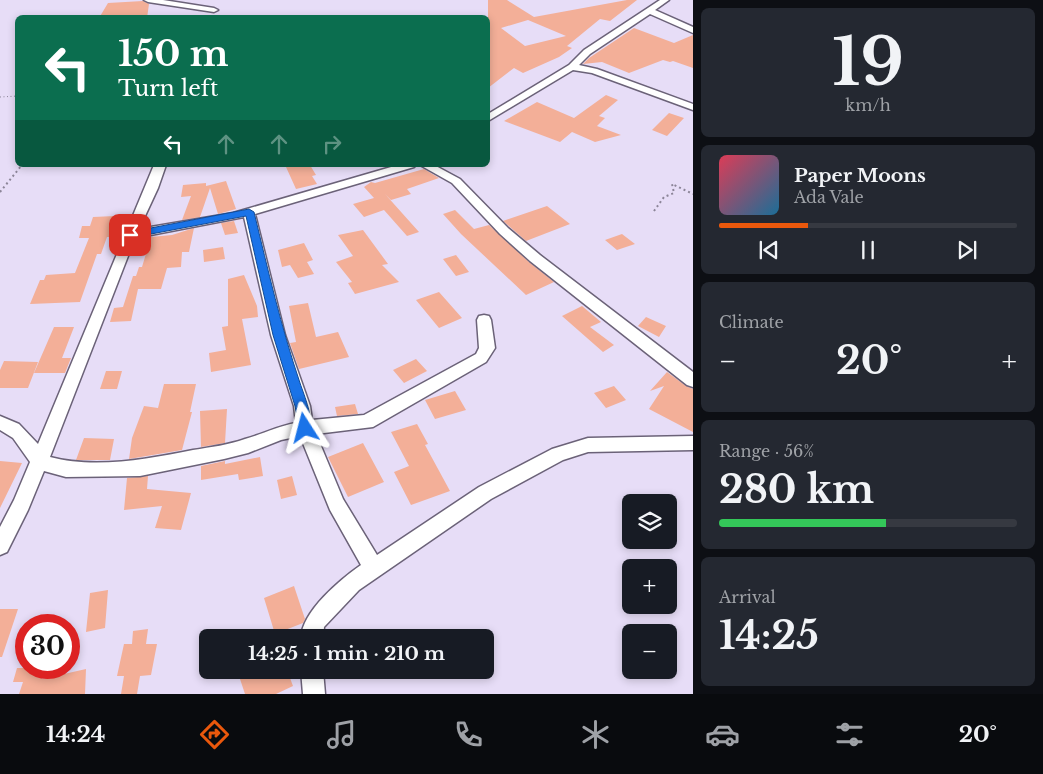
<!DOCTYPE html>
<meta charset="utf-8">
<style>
body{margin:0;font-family:"Libre Baskerville",serif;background:#242831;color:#f1f3f6;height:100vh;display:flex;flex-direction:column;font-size:19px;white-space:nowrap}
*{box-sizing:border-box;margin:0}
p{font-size:16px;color:#9ea1a6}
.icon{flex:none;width:28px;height:28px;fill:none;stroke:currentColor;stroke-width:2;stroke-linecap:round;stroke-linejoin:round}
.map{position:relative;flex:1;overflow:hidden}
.drawer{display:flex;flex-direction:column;gap:8px;padding:8px;background:#0d0f14;width:350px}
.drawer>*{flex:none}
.guide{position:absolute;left:15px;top:15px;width:475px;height:152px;border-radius:8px;box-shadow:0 2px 8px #0003;background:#0b6e4f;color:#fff;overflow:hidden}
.controls{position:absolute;left:622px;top:494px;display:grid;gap:10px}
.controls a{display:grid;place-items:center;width:55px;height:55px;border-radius:8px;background:#171b24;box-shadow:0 2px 8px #0003;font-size:25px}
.speed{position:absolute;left:15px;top:614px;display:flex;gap:10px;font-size:25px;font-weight:700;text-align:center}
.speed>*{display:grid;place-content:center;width:65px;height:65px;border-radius:50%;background:#171b24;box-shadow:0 2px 8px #0003;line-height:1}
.speed .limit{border:8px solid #d22;background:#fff;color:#111}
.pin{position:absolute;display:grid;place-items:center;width:42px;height:42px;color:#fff;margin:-21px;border-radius:10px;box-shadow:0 2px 8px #0006}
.me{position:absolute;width:55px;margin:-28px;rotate:351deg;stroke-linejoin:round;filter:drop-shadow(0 0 4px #0008)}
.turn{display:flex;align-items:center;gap:18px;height:105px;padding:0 20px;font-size:22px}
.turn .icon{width:65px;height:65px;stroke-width:2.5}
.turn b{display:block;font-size:35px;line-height:42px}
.lanes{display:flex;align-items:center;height:48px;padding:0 20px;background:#0003;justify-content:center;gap:25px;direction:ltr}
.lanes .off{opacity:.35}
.big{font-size:38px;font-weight:800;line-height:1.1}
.drawer .tile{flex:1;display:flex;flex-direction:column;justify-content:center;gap:8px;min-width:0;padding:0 18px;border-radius:8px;background:#242831}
.drawer .dial{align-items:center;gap:0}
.dial b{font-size:65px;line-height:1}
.song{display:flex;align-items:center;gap:15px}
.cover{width:60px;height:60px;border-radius:8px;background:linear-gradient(135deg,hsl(350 70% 55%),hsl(200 70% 35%))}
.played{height:5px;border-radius:2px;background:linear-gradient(90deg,#ea580c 30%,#363941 30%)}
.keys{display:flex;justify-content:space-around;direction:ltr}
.heat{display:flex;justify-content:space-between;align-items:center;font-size:28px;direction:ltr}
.charge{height:8px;border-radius:4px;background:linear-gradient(90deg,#34c759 56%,#363941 0)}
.trip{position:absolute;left:199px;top:629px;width:295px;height:50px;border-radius:8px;background:#171b24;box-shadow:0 2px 8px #0003;font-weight:800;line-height:50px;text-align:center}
.tabs{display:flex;height:80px;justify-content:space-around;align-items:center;background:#090b0e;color:#9ea1a6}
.tabs .icon{width:35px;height:35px}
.tabs .current{color:#ea580c}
.tabs b{font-size:22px;color:#f1f3f6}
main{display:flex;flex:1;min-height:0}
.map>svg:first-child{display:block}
.building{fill:#f3af98;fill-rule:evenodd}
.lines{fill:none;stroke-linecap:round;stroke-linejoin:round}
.minor-casing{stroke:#6b6278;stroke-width:3}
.path-far1{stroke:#8c8598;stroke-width:1;stroke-dasharray:1 2.5;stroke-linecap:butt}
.path{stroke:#8c8598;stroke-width:2;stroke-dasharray:2 3;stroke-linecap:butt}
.minor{fill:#fff;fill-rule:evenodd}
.route{fill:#1a73e8;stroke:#114b97}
</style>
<main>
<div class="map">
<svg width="693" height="694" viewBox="0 0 693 694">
<rect width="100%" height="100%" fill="#e7ddf7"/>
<path class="building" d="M488 0H507L534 17 627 0H637L610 21 600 19 567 46 572 48 559 57 523 73 514 68 488 88ZM528 20 566 36 525 46 501 28Z
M143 1 149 4 147 18H99L108 3Z
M634 28 674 43 693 35V68L673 61 670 62 663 60 629 73 602 62 583 64 589 58Z
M606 95 618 100 599 116 605 118 597 126 621 135 595 142 572 132 560 142 504 121 537 102 574 118Z
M669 113 684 118 667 136 652 130Z
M297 165H310L316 175 312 176 317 184 296 189 286 167Z
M424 169 439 178 407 189 411 194 391 200 385 194 419 232 407 236 384 210 364 217 353 204 374 198 364 187 371 182 375 183Z
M226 181 236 209 218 214 210 188 200 217 182 220 191 196 181 197 183 185 206 183V186Z
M547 206 570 224 526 241 503 221Z
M455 210 474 229 489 225 529 262 554 282 526 295 461 234 443 214Z
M115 216 109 237H107L101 254H97L80 302 30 304 40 280H44L46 275 75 273 89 238H79L82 226H90L93 217Z
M234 221 238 233 225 235 221 223Z
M194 228 189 252H182L181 267 167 268 161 289H138L131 321 110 322 114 308 123 307 133 276H136L139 267H142L151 237 172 235Z
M363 230 388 264 382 265 399 282 355 294 348 283 352 282 336 262 353 256 338 235Z
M622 234 635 244 617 250 605 240Z
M304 243 313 260 307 262 314 274 298 278 290 265 282 267 278 250Z
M223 247 225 259 204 262 203 250Z
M456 255 469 272 456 276 443 259Z
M244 275 257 306 258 317 242 319 251 365 211 372 209 353 226 350 222 327 228 326V279Z
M439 292 462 318 439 328 416 300Z
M308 303 316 337 338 332 349 357 299 369 290 343 296 342 289 306Z
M582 306 601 322 590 327 614 345 603 352 562 316Z
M646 317 666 326 659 337 638 326Z
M54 327H74L62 358H71L65 373H34Z
M416 359 427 371 404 383 393 370Z
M4 361 38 362 28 388H0V370Z
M106 371H122L117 389H100Z
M667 372 686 386 693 389V432L649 409 664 386 650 391Z
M164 384H196L190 412H192L182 450 129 459 132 438 144 406 158 408Z
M614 386 626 400 606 408 594 393Z
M455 391 466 410 435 419 425 400Z
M355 404 358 414 337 416 335 407Z
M227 409 225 443 201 447 200 411Z
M417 424 428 444 425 445 450 491 411 505 394 472 409 466 391 432Z
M84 438 114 439 110 460H76Z
M363 443 384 482 348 497 328 457Z
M260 457 263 476 239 480 238 474 201 480V466L225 461V464Z
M0 461 22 463 0 508Z
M148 476 147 489 191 493 181 530 155 528 162 506 124 510 127 478Z
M292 476 297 495 281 499 277 480Z
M294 586 305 619 303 623 275 634 264 598Z
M108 590 105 628 86 632 90 593Z
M0 609H18L2 657H0Z
M148 629 146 644H157L151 675 140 676 137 694H121L124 676H117L124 644H132L133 631Z
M17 668H45L42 679 86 669 85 694H19L23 682H13Z
M237 670H287L293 686 276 694H245Z"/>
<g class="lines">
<g class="minor-casing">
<path id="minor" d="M144 0H163L214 8 218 10 214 12 148 2Z
M660 0H669L655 10 693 27V33L650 14 590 54 579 65 597 69 693 104V110L592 73 573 70 488 121V114L569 65 584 50Z
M154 165H166L158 188 139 229 233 213 398 165H416L414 167 255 214 285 335 310 406 312 420 364 415 476 354 479 348 477 320 479 316 484 315 489 316 491 320 495 348 486 362 373 427 316 434 343 499 377 555 479 487 552 449 588 438 693 436V450L588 452 563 460 491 499 359 590 324 627 323 638H301C302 611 341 579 361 565L330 510 300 436 281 440 248 453 224 459 140 476 66 477 44 471 28 510 7 552 0 555V527L14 500 30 462 13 438 0 430V416L19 424 38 444ZM244 217 271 335 294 406 296 423C278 426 263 434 245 439 229 445 211 447 193 450 149 459 94 469 50 457L135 238Z
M420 165H434L460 179 508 228 540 255 693 372V387L687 385 530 261 500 234 452 183Z
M301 670H323L325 694H303Z"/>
</g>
<path class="path-far1" d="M0 97 18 96"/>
<path class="path" d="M0 192 22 165
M654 211 664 197 674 193 672 184 693 194"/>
<use href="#minor" class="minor"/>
</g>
<path class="route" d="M249 209 254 212C268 270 281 327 300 383 304 395 315 421 309 432L305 433 300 432 295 406 273 335 246 216 130 238 125 235 130 232Z"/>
</svg>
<div class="controls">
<a><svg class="icon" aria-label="layers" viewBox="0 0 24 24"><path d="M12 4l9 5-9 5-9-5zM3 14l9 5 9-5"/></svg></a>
<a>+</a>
<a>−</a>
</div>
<div class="speed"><div class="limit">30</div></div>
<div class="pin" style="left:130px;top:235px;background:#d93025"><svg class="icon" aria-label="arrive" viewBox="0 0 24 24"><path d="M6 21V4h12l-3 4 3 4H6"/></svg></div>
<svg class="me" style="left:305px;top:428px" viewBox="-20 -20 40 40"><path d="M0-17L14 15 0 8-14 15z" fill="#1a73e8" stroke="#fff" stroke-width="4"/></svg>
<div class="trip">14:25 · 1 min · 210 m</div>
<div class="guide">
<div class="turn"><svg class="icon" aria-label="left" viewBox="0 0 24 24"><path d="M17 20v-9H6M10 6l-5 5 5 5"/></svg><div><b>150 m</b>Turn left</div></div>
<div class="lanes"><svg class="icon" aria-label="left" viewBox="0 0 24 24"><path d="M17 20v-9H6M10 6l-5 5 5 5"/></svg><svg class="icon off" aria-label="ahead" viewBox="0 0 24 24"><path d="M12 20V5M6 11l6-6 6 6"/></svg><svg class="icon off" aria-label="ahead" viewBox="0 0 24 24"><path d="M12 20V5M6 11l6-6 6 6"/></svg><svg class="icon off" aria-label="right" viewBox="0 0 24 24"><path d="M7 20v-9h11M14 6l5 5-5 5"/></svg></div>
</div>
</div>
<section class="drawer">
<div class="tile dial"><b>19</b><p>km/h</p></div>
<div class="tile">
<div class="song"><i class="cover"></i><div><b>Paper Moons</b><p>Ada Vale</p></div></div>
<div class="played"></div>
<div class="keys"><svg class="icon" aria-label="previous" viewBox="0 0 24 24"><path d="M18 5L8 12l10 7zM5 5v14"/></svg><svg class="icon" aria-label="pause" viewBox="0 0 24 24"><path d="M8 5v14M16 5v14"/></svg><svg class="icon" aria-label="next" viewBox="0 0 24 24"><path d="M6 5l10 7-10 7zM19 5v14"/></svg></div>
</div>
<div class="tile"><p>Climate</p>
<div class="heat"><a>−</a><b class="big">20°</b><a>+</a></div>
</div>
<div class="tile"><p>Range · 56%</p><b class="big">280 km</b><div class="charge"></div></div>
<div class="tile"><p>Arrival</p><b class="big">14:25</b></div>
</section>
</main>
<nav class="tabs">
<b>14:24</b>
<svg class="icon current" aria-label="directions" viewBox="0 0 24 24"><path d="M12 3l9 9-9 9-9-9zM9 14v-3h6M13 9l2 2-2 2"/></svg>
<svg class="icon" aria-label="music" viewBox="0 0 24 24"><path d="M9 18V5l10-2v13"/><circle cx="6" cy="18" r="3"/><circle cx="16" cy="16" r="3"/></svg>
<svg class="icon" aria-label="phone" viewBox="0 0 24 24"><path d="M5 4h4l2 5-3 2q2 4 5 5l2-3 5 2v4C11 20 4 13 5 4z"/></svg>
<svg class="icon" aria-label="climate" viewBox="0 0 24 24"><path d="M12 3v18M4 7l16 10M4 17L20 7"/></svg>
<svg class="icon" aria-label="car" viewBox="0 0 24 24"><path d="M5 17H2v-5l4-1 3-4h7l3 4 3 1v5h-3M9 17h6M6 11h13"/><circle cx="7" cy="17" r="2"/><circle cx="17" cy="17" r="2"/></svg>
<svg class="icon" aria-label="filters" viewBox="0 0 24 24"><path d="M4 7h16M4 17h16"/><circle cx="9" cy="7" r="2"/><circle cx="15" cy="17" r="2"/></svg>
<b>20°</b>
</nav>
